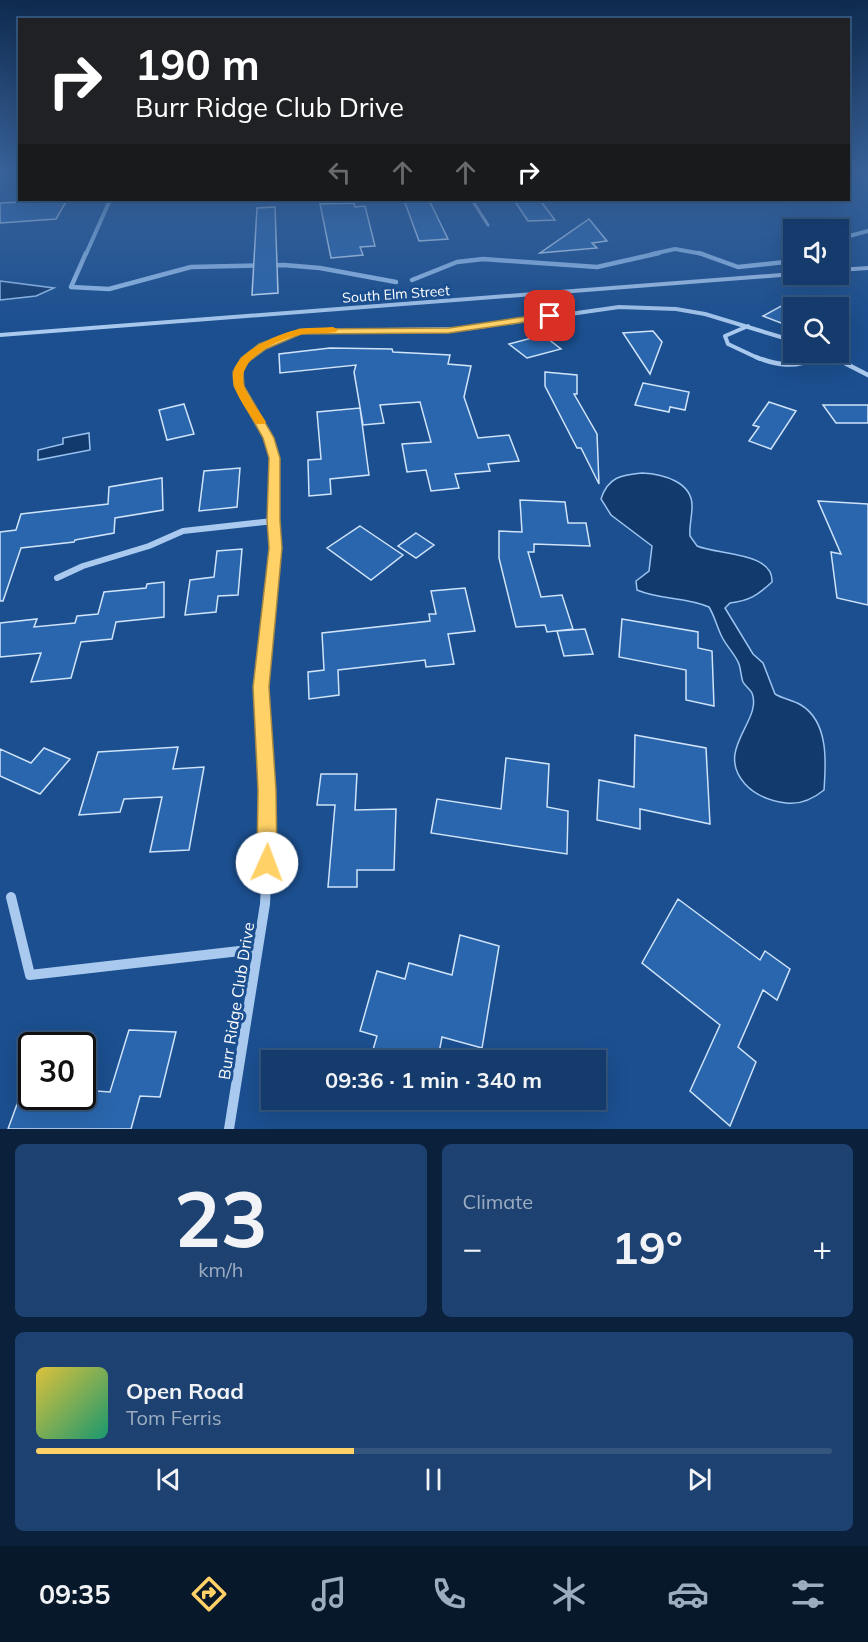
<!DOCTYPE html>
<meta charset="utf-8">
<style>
body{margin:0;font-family:Mulish,sans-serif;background:#1d4271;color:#f1f3f6;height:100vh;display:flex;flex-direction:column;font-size:22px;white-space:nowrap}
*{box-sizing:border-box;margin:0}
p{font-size:20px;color:#9dadc1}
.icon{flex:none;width:33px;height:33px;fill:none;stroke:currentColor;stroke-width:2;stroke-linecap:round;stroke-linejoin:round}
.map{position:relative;height:1129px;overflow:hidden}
.side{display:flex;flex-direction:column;gap:15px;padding:15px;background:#0b203b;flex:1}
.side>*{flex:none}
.banner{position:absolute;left:18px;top:18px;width:832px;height:183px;border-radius:0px;box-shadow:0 6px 24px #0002,0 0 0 2px #33557e;background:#202124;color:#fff;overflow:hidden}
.controls{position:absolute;left:783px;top:219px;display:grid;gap:12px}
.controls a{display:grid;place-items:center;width:66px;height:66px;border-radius:0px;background:#143b6b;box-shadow:0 6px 24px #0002,0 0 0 2px #33557e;font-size:30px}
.speed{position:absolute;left:18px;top:1032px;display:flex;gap:12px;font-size:30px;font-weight:700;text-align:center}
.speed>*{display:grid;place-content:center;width:78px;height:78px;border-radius:50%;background:#143b6b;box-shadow:0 6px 24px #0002,0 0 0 2px #33557e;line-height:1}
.speed .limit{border:3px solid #111;border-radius:9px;background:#fff;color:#111}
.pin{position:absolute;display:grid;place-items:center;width:51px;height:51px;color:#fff;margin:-26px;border-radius:12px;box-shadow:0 3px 9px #0006}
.me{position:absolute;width:66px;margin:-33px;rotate:2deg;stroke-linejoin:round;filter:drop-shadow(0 0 4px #0008)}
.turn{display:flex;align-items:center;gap:21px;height:126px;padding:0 18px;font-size:27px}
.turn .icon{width:78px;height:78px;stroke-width:2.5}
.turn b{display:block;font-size:42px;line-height:51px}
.lanes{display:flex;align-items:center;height:57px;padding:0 18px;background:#0003;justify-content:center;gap:30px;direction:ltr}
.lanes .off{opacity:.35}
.big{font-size:45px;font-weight:700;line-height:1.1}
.side .tile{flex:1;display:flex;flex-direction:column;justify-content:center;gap:9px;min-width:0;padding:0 21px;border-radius:9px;background:#1d4271}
.side .dial{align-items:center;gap:0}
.dial b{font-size:78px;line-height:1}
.song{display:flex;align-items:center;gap:18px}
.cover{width:72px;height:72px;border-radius:9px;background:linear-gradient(135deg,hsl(50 70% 55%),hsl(160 70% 35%))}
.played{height:6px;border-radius:3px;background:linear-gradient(90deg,#ffd166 40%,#33557e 40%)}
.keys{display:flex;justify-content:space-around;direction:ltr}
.heat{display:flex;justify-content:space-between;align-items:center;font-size:33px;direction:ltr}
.side .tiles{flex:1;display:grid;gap:15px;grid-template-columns:1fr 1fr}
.tile:last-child{grid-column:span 2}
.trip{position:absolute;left:261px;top:1050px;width:345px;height:60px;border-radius:0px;background:#143b6b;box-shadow:0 6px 24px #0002,0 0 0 2px #33557e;font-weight:700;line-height:60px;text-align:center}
.dock{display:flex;height:96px;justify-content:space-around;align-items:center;background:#08182b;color:#9dadc1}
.dock .icon{width:42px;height:42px}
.dock .on{color:#ffd166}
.dock b{font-size:27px;color:#f1f3f6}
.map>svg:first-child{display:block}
.water{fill:#123a6d;stroke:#9cc4f0;stroke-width:1.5}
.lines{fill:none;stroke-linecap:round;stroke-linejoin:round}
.stream-far1{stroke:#9cc4f0;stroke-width:4}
.stream{stroke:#9cc4f0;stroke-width:4.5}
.building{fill:#2a66ad;stroke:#cfe3fa;stroke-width:1.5}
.minor-far5{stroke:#a9c9ee;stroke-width:3}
.minor-far4{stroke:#a9c9ee;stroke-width:4}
.minor-far3{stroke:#a9c9ee;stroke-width:4.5}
.minor-far2{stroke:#a9c9ee;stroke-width:6}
.minor-far1{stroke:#a9c9ee;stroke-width:8}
.minor{stroke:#a9c9ee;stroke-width:10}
.route{fill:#ffd166;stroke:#a68842;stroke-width:1.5}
.slow{fill:#f59e0b}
.labels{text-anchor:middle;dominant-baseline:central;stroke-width:6;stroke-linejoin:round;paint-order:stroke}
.far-street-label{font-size:14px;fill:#fff;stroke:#1b4f8f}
.street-label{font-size:16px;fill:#fff;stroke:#1b4f8f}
</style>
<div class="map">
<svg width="868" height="1129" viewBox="0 0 868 1129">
<rect width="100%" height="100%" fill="#1b4f8f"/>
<path class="water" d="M0 281 54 288 36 296 0 300Z
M89 433 90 450 38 460V450L63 444V438Z
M642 473C663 474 693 482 692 507 692 517 689 526 690 536L697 546C718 555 774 552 772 582 758 595 749 601 730 603L725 608 753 654 763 663 775 694C783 699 793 700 801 705 829 722 826 763 824 790 813 799 801 805 786 803 770 801 756 796 745 784 714 749 763 721 752 693 750 689 745 686 743 682 741 677 741 670 739 664 735 654 727 647 722 637 717 627 715 617 709 607 686 597 660 600 637 590L636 581 649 571 652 546 611 515 601 499C608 477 621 475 642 473Z"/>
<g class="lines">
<path class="stream-far1" d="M838 239 868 231
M86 254 110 200
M652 254 675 249 703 254"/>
<path class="stream" d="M86 253 71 287 109 289 191 267 284 265 320 268 396 282
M699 253 738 267 794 261
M412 280 457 262 483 259 597 267 659 253"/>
</g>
<path class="building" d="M67 200 56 219 0 223V203Z
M404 200H429L448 239 419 241Z
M514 200H540L555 220 528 221Z
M354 203 355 207 365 206 375 246 360 247 363 255 331 258 320 204Z
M275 207 278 293 252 295 257 208Z
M589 219 607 241 592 243 597 248 540 253Z
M794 299V328L763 316Z
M653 331 662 342 650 374 623 333Z
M543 335 561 349 527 358 509 344Z
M330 348 392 349 393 352 450 355 448 364 471 366 464 397 478 438 509 435 519 461 488 464 490 471 455 474 459 488 431 491 426 470 407 472 402 444 431 442 420 402 380 405 384 423 363 425 354 372 356 365 280 373 279 354Z
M545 372 577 375V394H574L597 434 599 484 581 448H577L545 386Z
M643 383 689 392 685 410 670 407 669 412 635 405Z
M769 402 796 411 771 449 749 441 759 427 753 425Z
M184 404 194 434 167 440 159 410Z
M823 405H868V423H836Z
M360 408 369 475 330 479 331 494 309 496 308 460 321 459 317 412Z
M240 468 237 507 199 511 204 471Z
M162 478 163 510 115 518 114 533 75 540 74 542 21 548 3 601H0V532L16 530 21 514 108 504 109 487Z
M520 500 565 502 568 523H586L590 546 534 544V552H528L541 597 562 595 573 629 547 632 545 625 516 627 499 558V531L522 532Z
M818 501 868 504V605L837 598 831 552 841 554Z
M360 526 403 555 371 580 327 548Z
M416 533 434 545 416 558 398 546Z
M242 549 238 595 218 596 216 612 185 615 190 580 214 577 217 551Z
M164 582V617L116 622 112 639 81 642 71 678 31 682 41 653 0 657V623L37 619 34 627 75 623 77 616 98 614 104 592 146 588 147 584Z
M465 588 475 631 448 634 454 664 426 667 425 660 338 670 339 695 309 699 308 672 324 670 322 633 430 621 429 614H436L431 591Z
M622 619 698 632V648L712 651 714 706 686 700V670L619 657Z
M585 629 593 654 564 656 557 631Z
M635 735 706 748 710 824 640 809V829L597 820 599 780 634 787Z
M178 747 173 769 204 767 189 850 150 852 162 797 124 799 120 812 79 815 98 752Z
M44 748 70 759 40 794 0 776V749L31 763Z
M506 758 549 764 547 807 568 811 567 854 431 833 437 799 501 809Z
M321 774H357L355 810 396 809 394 870H357V887H328L335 805H317Z
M678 899 760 960 765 951 790 969 777 1000 763 990 738 1047 756 1062 730 1126 690 1091 720 1025 642 963Z
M460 935 499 946 482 1048 442 1037 438 1058 423 1053 421 1060H370L377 1036 360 1031 377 971 405 979 409 963 452 975Z
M129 1030 176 1032 160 1097 140 1096 131 1129H8L20 1096H82V1090L110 1092Z"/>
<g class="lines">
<path class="minor-far5" d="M472 200 488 225"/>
<path class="minor-far4" d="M838 270 868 268
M748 326 725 336 728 344 760 359
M0 335 794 274
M822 352 836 359
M247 359 263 347 300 331 465 329 619 307 676 309 705 314 794 341
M814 359 823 353"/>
<path class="minor-far3" d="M249 357 238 371C240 399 260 414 269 439 275 456 274 473 273 491
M756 357C776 365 796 369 816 357
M833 357 868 375"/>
<path class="minor-far2" d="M57 578 83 566 149 546 183 531 273 521
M264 657 275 548 274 489"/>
<path class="minor-far1" d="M264 655 261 687 268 843 267 866"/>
<path class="minor" d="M11 897 30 975 257 949
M229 1129 265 904 267 865"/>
</g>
<linearGradient id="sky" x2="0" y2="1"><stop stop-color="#0f2b4f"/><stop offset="0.52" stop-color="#39639b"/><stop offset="1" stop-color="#39639b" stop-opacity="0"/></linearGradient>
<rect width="868" height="329" fill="url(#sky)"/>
<path class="route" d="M550 313 553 314V318L449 333 301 334 266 349 248 362 243 372 244 386 274 438 280 458V520L282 548 269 687 276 790 277 863 274 870 267 873 260 870 257 863 258 790 253 687 269 548 267 520 269 458 263 438 234 386 233 372 241 358 259 344 300 329 449 328Z"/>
<path class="slow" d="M333 327 338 330 336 332C324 334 311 332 299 335 278 339 235 359 244 386 248 398 259 411 266 422L264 424H256C248 411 231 391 233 374 235 352 281 332 300 329 311 327 322 328 333 327Z"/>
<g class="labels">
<g class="far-street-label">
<text transform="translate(396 294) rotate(-4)">South Elm Street</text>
</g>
<g class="street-label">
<text transform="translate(236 1001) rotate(-81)">Burr Ridge Club Drive</text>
</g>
</g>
</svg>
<div class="controls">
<a><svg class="icon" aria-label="sound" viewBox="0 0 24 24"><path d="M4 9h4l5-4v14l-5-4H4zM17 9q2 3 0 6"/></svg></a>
<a><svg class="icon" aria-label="search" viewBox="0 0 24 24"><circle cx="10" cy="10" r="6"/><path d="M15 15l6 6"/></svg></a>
</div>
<div class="speed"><div class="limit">30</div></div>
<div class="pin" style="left:550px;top:316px;background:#d93025"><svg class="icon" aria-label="arrive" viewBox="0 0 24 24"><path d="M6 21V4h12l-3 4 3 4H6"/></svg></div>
<svg class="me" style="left:267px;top:863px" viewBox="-20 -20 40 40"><circle r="19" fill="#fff"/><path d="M0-13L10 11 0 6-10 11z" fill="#ffd166"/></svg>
<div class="trip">09:36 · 1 min · 340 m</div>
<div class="banner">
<div class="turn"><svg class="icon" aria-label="right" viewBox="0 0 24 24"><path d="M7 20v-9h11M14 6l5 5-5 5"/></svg><div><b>190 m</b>Burr Ridge Club Drive</div></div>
<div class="lanes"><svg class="icon off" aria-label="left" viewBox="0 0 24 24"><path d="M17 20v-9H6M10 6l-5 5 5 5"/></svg><svg class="icon off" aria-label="ahead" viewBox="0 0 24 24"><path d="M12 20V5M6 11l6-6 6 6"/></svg><svg class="icon off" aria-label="ahead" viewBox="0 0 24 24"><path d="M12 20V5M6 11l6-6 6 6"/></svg><svg class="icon" aria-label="right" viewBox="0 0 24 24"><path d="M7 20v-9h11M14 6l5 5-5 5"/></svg></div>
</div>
</div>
<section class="side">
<div class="tiles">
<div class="tile dial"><b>23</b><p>km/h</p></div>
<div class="tile"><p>Climate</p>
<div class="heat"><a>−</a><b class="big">19°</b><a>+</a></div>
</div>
<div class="tile">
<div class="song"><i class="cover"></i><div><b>Open Road</b><p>Tom Ferris</p></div></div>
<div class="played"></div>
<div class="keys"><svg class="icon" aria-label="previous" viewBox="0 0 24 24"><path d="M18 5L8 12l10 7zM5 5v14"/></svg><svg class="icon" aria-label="pause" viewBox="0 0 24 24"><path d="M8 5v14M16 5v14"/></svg><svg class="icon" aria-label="next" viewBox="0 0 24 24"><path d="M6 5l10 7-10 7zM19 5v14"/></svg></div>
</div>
</div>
</section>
<nav class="dock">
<b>09:35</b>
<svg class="icon on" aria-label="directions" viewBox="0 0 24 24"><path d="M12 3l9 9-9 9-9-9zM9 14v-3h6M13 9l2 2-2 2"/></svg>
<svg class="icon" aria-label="music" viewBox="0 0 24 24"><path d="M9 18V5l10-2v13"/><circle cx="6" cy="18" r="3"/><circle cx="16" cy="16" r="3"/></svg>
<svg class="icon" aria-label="phone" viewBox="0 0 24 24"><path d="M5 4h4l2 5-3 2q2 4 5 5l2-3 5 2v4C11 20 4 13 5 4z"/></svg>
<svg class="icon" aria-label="climate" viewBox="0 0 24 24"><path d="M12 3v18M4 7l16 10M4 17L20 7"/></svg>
<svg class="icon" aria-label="car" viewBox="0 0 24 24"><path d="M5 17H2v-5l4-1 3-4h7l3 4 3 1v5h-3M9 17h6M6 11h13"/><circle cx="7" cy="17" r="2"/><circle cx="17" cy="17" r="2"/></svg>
<svg class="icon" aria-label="filters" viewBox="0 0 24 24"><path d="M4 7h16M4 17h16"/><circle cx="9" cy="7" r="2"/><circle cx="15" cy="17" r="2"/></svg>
</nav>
